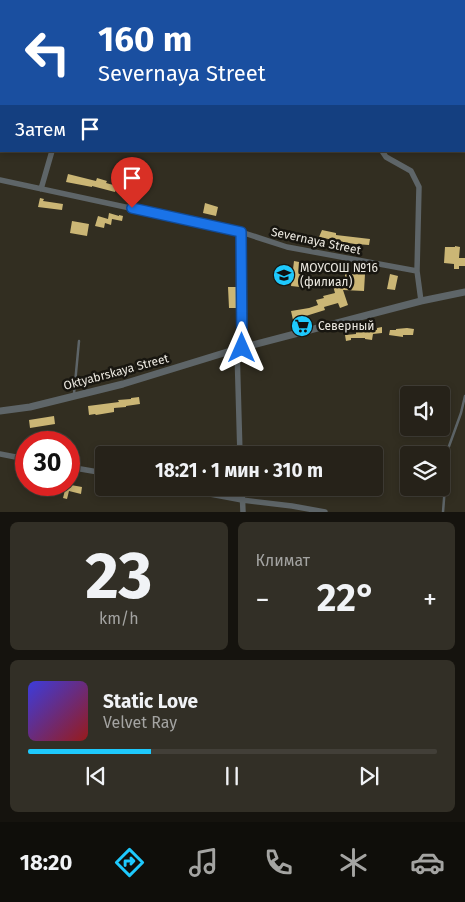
<!DOCTYPE html>
<html lang="ru">
<meta charset="utf-8">
<style>
body{margin:0;font-family:"Fira Sans",sans-serif;background:#322f26;color:#f1f3f6;height:100vh;display:flex;flex-direction:column;font-size:19px;white-space:nowrap}
*{box-sizing:border-box;margin:0}
p{font-size:16px;color:#a4a4a2}
.icon{flex:none;width:28px;height:28px;fill:none;stroke:currentColor;stroke-width:2;stroke-linecap:round;stroke-linejoin:round}
.map{position:relative;height:512px;overflow:hidden}
.drawer{display:flex;flex-direction:column;gap:10px;padding:10px;background:#15130e;flex:1}
.drawer>*{flex:none}
.guide{position:absolute;left:0px;top:0px;width:465px;height:152px;box-shadow:0 2px 8px #0003,0 0 0 1px #423f38;background:#1a4fa0;color:#fff;overflow:hidden}
.controls{position:absolute;left:400px;top:386px;display:grid;gap:10px}
.controls a{display:grid;place-items:center;width:50px;height:50px;border-radius:5px;background:#262219;box-shadow:0 2px 8px #0003,0 0 0 1px #423f38;font-size:25px}
.speed{position:absolute;left:15px;top:431px;display:flex;gap:10px;font-size:25px;font-weight:700;text-align:center}
.speed>*{display:grid;place-content:center;width:65px;height:65px;border-radius:50%;background:#262219;box-shadow:0 2px 8px #0003,0 0 0 1px #423f38;line-height:1}
.speed .limit{border:8px solid #d22;background:#fff;color:#111}
.pin{position:absolute;display:grid;place-items:center;width:42px;height:42px;color:#fff;margin:-51px -21px;border-radius:50% 50% 50% 0;rotate:-45deg;box-shadow:0 0 5px #0007}
.pin .icon{rotate:45deg}
.me{position:absolute;width:55px;margin:-28px;rotate:0deg;stroke-linejoin:round;filter:drop-shadow(0 0 4px #0008)}
.turn{display:flex;align-items:center;gap:18px;height:105px;padding:0 15px;font-size:22px}
.turn .icon{width:65px;height:65px;stroke-width:2.5}
.turn b{display:block;font-size:35px;line-height:42px}
.then{display:flex;align-items:center;height:48px;padding:0 15px;background:#0003;gap:10px;font-size:19px}
.big{font-size:38px;font-weight:700;line-height:1.1}
.drawer .card{flex:1;display:flex;flex-direction:column;justify-content:center;gap:8px;min-width:0;padding:0 18px;border-radius:8px;background:#322f26}
.drawer .dial{align-items:center;gap:0}
.dial b{font-size:65px;line-height:1}
.song{display:flex;align-items:center;gap:15px}
.cover{width:60px;height:60px;border-radius:8px;background:linear-gradient(135deg,hsl(240 70% 55%),hsl(0 70% 35%))}
.played{height:5px;border-radius:2px;background:linear-gradient(90deg,#1ec9fd 30%,#423f38 30%)}
.keys{display:flex;justify-content:space-around;direction:ltr}
.heat{display:flex;justify-content:space-between;align-items:center;font-size:28px;direction:ltr}
.drawer .tiles{flex:1;display:grid;gap:10px;grid-template-columns:1fr 1fr}
.card:last-child{grid-column:span 2}
.trip{position:absolute;left:95px;top:446px;width:288px;height:50px;border-radius:5px;background:#262219;box-shadow:0 2px 8px #0003,0 0 0 1px #423f38;font-weight:700;line-height:50px;text-align:center}
.menu{display:flex;height:80px;justify-content:space-around;align-items:center;background:#0f0e0a;color:#a4a4a2}
.menu .icon{width:35px;height:35px}
.menu .selected{color:#1ec9fd}
.menu b{font-size:22px;color:#f1f3f6}
.map>svg:first-child{display:block}
.building{fill:#cbb675}
.lines{fill:none;stroke-linecap:round;stroke-linejoin:round}
.service{stroke:#5e6568;stroke-width:2.5}
.minor{stroke:#5e6568;stroke-width:5.5}
.tertiary{stroke:#5e6568;stroke-width:7}
.route-casing{stroke:#114b97;stroke-width:12}
.route{stroke:#1a73e8;stroke-width:9}
.labels{text-anchor:middle;dominant-baseline:central;stroke-width:5;stroke-linejoin:round;paint-order:stroke}
.street-label{font-size:12px;fill:#edeae2;stroke:#181610}
.poi-label{font-size:12px;fill:#edeae2;stroke:#181610;text-anchor:start}
</style>
<div class="map">
<svg width="465" height="512" viewBox="0 0 465 512">
<rect width="100%" height="100%" fill="#322e21"/>
<path class="building" d="M68 174 96 181 97 178 107 181 106 183 117 186 115 192 92 186V187L66 182Z
M40 198 44 199 43 201 63 204 62 210 38 207Z
M205 203 218 207 216 216 203 213Z
M109 213 119 216V215L123 216 122 221 112 219 111 225 105 223 104 228 95 226 98 216 108 219Z
M72 221 89 224 87 236 70 233Z
M322 230 336 233V235L370 239 369 245 355 244 337 241 324 238V239L319 237Z
M455 246 460 247 459 258H465V266H459V269H454V264L444 263 445 247H455Z
M294 261 304 263 300 287 291 286Z
M345 274H365L364 291 343 290 348 305 340 308 338 303 324 307 325 310 293 320 291 311 309 308 318 305 316 300 324 298 323 296 335 293 333 286 345 282Z
M390 274 398 276 395 290 387 289Z
M228 287H237V308H229Z
M382 327V333L373 334 372 340 365 339V338H351V340L346 341 345 335 356 334V331H365V329L377 330V328Z
M407 328 414 329 413 335H403V337L389 335 390 330H396V329Z
M139 397 140 404 126 406V407L114 408V412L96 415 95 414 89 415 88 406 119 402 118 400 131 399V398Z
M54 416 55 424 30 428 29 420Z
M46 485H71L82 487 81 494 69 491 67 499 63 498 65 490 52 487 51 493 45 492Z"/>
<g class="lines">
<path class="service" d="M74 394 79 341
M443 512 448 449 461 413 465 396"/>
<path class="minor" d="M355 0V1
M115 1V0
M382 151 386 157 411 171 419 187 417 271
M0 180 241 232 287 247 417 271 421 301
M41 189 52 151
M241 232 242 348
M237 349 240 455
M0 454 26 459
M69 467 104 473
M178 488 242 500 292 506 325 512
M242 488 243 512"/>
<path class="tertiary" d="M0 411 30 407 123 384 237 349 421 301 465 292"/>
</g>
<g class="lines">
<g class="route-casing">
<path id="route" d="M132 208 241 232 242 348"/>
</g>
<use href="#route" class="route"/>
</g>
<defs>
<g id="school-disc" transform="scale(1.125)"><circle r="9.5" fill="#1ec9fd" stroke="#181610"/><path d="M0-5L7-2L0 1L-7-2ZM-4 1L0 2.5L4 1V4Q0 6-4 4Z" fill="#111"/></g>
<g id="supermarket-disc" transform="scale(1.125)"><circle r="9.5" fill="#1ec9fd" stroke="#181610"/><path d="M-6-5.5h2.5l.6 2H6L4.5 2H-2.5L-4.4-4H-6ZM-1.5 3.2a1.3 1.3 0 1 0 .1 0ZM3 3.2a1.3 1.3 0 1 0 .1 0Z" fill="#111"/></g>
</defs>
<g fill-rule="evenodd">
<use href="#school-disc" x="284" y="275"/>
<use href="#supermarket-disc" x="302" y="326"/>
</g>
<g class="labels">
<g class="street-label">
<text transform="translate(316 241) rotate(12)">Severnaya Street</text>
<text transform="translate(116 372) rotate(-15)">Oktyabrskaya Street</text>
</g>
<g class="poi-label">
<text x="300" y="268">МОУСОШ №16<tspan x="300" dy="14">(филиал)</tspan></text>
<text x="318" y="326">Северный</text>
</g>
</g>
</svg>
<div class="controls">
<a><svg class="icon" aria-label="sound" viewBox="0 0 24 24"><path d="M4 9h4l5-4v14l-5-4H4zM17 9q2 3 0 6"/></svg></a>
<a><svg class="icon" aria-label="layers" viewBox="0 0 24 24"><path d="M12 4l9 5-9 5-9-5zM3 14l9 5 9-5"/></svg></a>
</div>
<div class="speed"><div class="limit">30</div></div>
<div class="pin" style="left:132px;top:208px;background:#d93025"><svg class="icon" aria-label="arrive" viewBox="0 0 24 24"><path d="M6 21V4h12l-3 4 3 4H6"/></svg></div>
<svg class="me" style="left:242px;top:348px" viewBox="-20 -20 40 40"><path d="M0-17L14 15 0 8-14 15z" fill="#1a73e8" stroke="#fff" stroke-width="4"/></svg>
<div class="trip">18:21 · 1 мин · 310 m</div>
<div class="guide">
<div class="turn"><svg class="icon" aria-label="left" viewBox="0 0 24 24"><path d="M17 20v-9H6M10 6l-5 5 5 5"/></svg><div><b>160 m</b>Severnaya Street</div></div>
<div class="then">Затем<svg class="icon" aria-label="arrive" viewBox="0 0 24 24"><path d="M6 21V4h12l-3 4 3 4H6"/></svg></div>
</div>
</div>
<section class="drawer">
<div class="tiles">
<div class="card dial"><b>23</b><p>km/h</p></div>
<div class="card"><p>Климат</p>
<div class="heat"><a>−</a><b class="big">22°</b><a>+</a></div>
</div>
<div class="card">
<div class="song"><i class="cover"></i><div><b>Static Love</b><p>Velvet Ray</p></div></div>
<div class="played"></div>
<div class="keys"><svg class="icon" aria-label="previous" viewBox="0 0 24 24"><path d="M18 5L8 12l10 7zM5 5v14"/></svg><svg class="icon" aria-label="pause" viewBox="0 0 24 24"><path d="M8 5v14M16 5v14"/></svg><svg class="icon" aria-label="next" viewBox="0 0 24 24"><path d="M6 5l10 7-10 7zM19 5v14"/></svg></div>
</div>
</div>
</section>
<nav class="menu">
<b>18:20</b>
<svg class="icon selected" aria-label="directions" viewBox="0 0 24 24"><path d="M12 3l9 9-9 9-9-9zM9 14v-3h6M13 9l2 2-2 2"/></svg>
<svg class="icon" aria-label="music" viewBox="0 0 24 24"><path d="M9 18V5l10-2v13"/><circle cx="6" cy="18" r="3"/><circle cx="16" cy="16" r="3"/></svg>
<svg class="icon" aria-label="phone" viewBox="0 0 24 24"><path d="M5 4h4l2 5-3 2q2 4 5 5l2-3 5 2v4C11 20 4 13 5 4z"/></svg>
<svg class="icon" aria-label="climate" viewBox="0 0 24 24"><path d="M12 3v18M4 7l16 10M4 17L20 7"/></svg>
<svg class="icon" aria-label="car" viewBox="0 0 24 24"><path d="M5 17H2v-5l4-1 3-4h7l3 4 3 1v5h-3M9 17h6M6 11h13"/><circle cx="7" cy="17" r="2"/><circle cx="17" cy="17" r="2"/></svg>
</nav>
